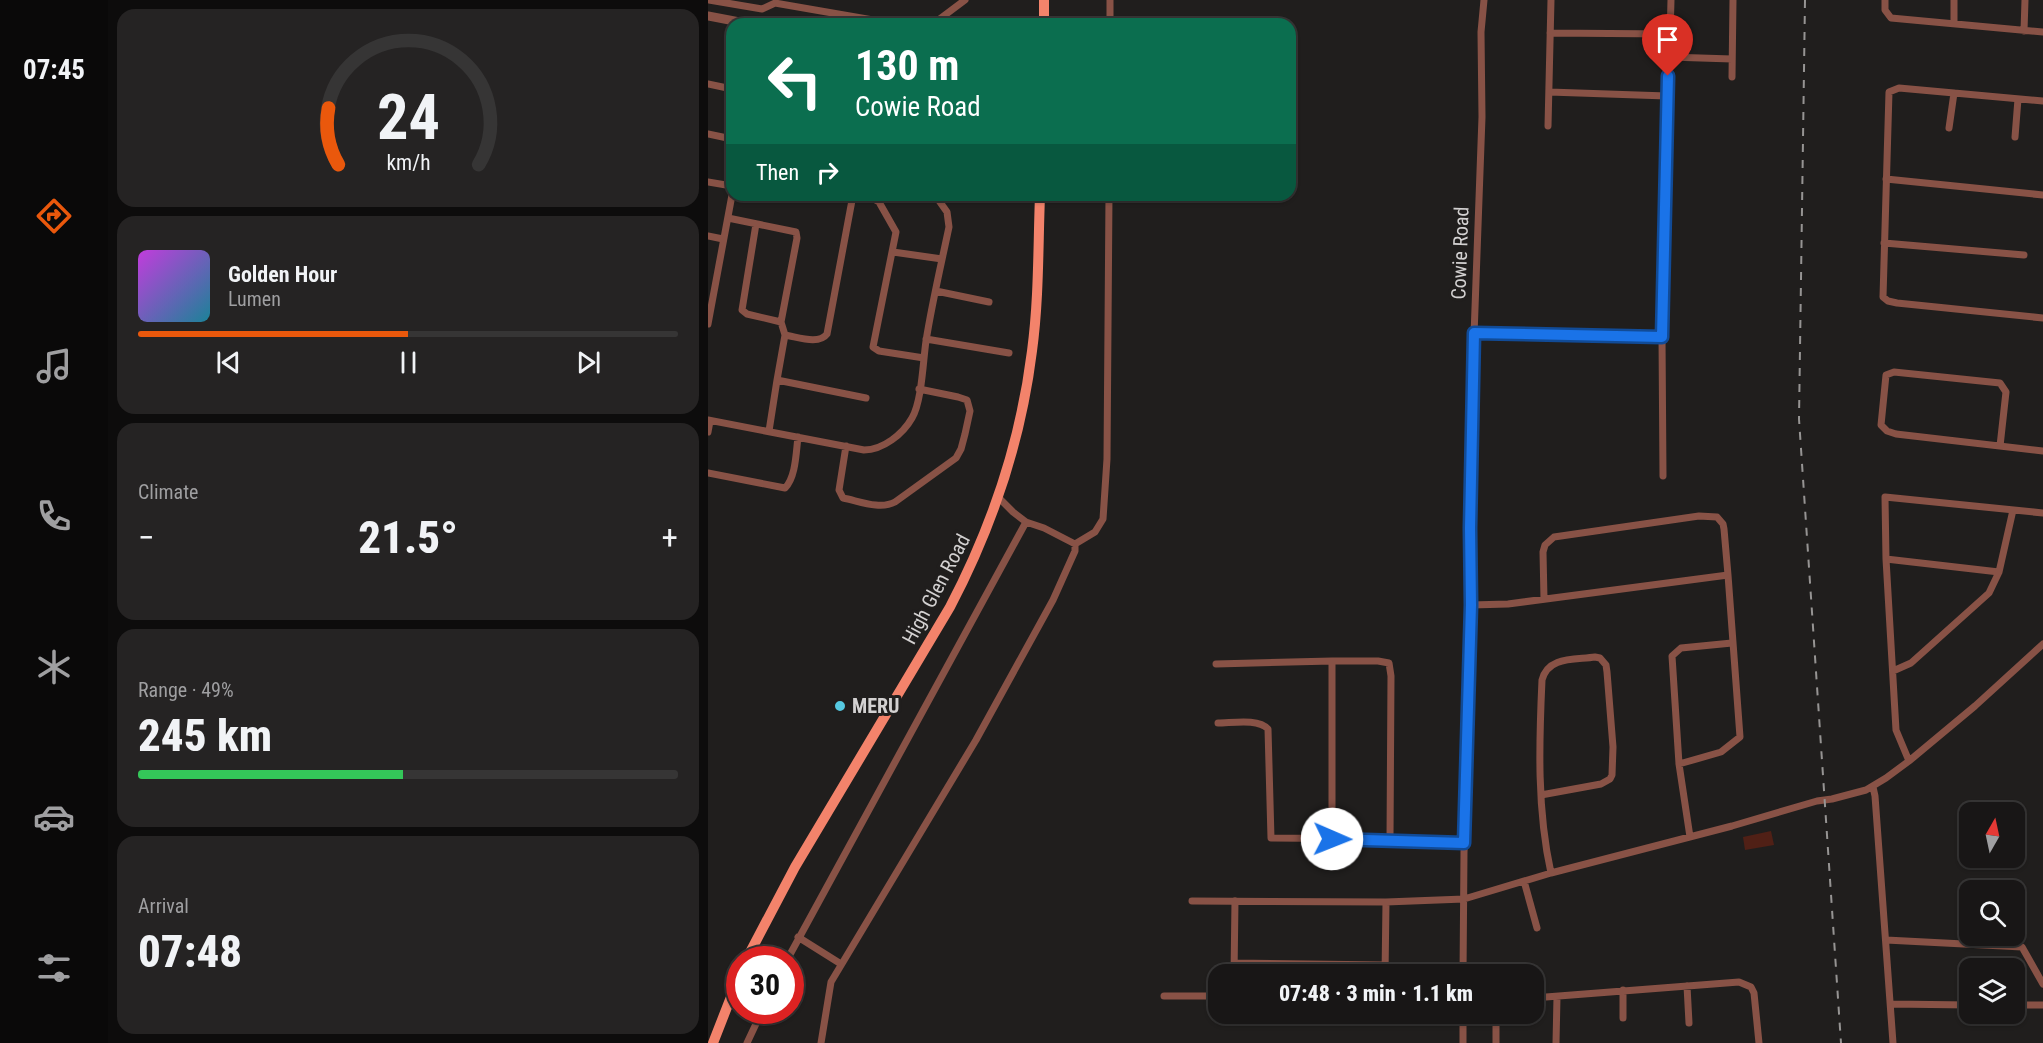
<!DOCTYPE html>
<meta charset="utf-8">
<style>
body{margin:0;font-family:"Roboto Condensed",sans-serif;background:#252323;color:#f1f3f6;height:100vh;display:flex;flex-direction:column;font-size:22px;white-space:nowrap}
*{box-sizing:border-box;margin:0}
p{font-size:20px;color:#9f9fa1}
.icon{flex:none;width:33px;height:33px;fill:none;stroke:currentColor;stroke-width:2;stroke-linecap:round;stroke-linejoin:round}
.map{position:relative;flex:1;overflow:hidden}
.side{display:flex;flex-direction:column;gap:9px;padding:9px;background:#0d0c0c;width:600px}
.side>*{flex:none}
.banner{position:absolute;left:18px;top:18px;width:570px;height:183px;border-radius:18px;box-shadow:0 2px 4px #0004,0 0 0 2px #363535;background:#0b6e4f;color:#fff;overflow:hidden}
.needle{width:39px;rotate:9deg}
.fabs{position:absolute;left:1251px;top:802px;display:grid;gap:12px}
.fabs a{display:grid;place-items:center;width:66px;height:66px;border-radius:12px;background:#181616;box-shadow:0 2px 4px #0004,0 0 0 2px #363535;font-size:30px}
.speed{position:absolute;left:18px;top:946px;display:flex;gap:12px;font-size:30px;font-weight:700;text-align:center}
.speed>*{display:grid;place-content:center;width:78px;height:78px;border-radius:50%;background:#181616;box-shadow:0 2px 4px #0004,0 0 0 2px #363535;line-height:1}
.speed .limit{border:9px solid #d22;background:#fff;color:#111}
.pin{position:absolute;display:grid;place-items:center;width:51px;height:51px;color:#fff;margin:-62px -26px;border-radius:50% 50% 50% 0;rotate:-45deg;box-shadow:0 0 6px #0007}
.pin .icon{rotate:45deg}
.me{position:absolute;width:66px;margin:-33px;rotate:91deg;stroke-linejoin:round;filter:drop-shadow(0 0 4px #0008)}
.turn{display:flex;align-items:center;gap:21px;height:126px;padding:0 30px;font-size:27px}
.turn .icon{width:78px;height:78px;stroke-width:2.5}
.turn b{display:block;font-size:42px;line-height:51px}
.then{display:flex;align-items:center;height:57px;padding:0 30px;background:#0003;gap:12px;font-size:22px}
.big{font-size:45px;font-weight:800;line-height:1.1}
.side .widget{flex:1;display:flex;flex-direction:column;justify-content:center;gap:9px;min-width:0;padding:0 21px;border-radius:18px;background:#252323}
.side .dial{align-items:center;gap:0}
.dial svg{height:156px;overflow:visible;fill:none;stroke:#363535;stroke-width:7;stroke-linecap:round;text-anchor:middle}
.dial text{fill:#f1f3f6;stroke:none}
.song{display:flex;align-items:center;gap:18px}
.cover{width:72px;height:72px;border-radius:9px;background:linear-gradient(135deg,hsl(290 70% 55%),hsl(190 70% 35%))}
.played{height:6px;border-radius:3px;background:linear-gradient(90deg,#ea580c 50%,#363535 50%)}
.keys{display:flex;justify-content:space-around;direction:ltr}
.heat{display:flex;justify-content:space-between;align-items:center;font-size:33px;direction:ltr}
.charge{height:9px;border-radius:4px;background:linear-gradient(90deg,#34c759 49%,#363535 0)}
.trip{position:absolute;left:500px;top:964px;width:336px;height:60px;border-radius:18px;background:#181616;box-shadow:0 2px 4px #0004,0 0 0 2px #363535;font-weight:800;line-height:60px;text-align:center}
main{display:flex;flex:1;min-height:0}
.menu{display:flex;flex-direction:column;width:108px;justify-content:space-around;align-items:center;background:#0a0909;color:#9f9fa1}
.menu .icon{width:42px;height:42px}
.menu .on{color:#ea580c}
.menu b{font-size:27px;color:#f1f3f6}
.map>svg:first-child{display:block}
.green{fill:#502016}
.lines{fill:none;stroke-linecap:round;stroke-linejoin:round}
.minor{stroke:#885246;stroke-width:7}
.tertiary{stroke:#885246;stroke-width:9}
.primary{stroke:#f3836b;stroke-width:10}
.rail{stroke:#969493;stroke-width:2;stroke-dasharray:8 8;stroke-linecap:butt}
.route-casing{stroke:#114b97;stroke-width:15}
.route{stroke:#1a73e8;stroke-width:10}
.poi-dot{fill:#56c9e1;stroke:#201e1d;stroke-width:2}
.labels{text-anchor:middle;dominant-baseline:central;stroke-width:6;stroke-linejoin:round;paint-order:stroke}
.street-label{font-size:20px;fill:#d3d1d1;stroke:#201e1d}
.poi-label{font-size:20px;font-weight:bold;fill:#d3d1d1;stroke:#201e1d;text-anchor:start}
</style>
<main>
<nav class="menu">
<b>07:45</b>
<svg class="icon on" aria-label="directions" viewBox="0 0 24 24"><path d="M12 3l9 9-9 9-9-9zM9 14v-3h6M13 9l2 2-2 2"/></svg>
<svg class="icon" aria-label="music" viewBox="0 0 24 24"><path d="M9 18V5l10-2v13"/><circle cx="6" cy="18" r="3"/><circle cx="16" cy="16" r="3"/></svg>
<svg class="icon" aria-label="phone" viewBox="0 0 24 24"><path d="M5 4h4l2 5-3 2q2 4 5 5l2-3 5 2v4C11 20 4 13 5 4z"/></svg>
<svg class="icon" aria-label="climate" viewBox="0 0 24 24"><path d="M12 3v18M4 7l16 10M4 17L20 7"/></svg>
<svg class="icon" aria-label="car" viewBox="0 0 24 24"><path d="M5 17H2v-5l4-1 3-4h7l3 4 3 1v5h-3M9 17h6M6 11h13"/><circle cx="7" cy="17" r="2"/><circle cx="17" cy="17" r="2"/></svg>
<svg class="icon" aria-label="filters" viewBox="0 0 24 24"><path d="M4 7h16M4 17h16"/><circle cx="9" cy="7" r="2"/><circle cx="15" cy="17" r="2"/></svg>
</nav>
<section class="side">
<div class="widget dial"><svg viewBox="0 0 100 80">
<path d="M14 69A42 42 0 1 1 86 69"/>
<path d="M14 69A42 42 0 0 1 9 40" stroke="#ea580c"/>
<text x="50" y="56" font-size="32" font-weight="700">24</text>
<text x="50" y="72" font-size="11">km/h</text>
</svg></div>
<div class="widget">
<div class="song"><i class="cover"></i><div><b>Golden Hour</b><p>Lumen</p></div></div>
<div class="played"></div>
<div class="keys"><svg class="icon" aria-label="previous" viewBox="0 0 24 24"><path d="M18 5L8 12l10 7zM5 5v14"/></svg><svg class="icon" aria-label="pause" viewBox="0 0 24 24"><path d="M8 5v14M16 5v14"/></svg><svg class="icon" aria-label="next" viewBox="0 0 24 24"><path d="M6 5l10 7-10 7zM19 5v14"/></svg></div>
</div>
<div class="widget"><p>Climate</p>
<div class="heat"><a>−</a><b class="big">21.5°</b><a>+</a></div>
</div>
<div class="widget"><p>Range · 49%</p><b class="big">245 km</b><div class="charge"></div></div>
<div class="widget"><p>Arrival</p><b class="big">07:48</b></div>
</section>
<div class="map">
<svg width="1335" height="1043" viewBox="0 0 1335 1043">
<rect width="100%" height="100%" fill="#201e1d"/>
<path class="green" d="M1063 831 1066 845 1037 850 1035 837Z"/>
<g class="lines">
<path class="minor" d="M1 0 54 9 67 3 188 24
M1177 0V10L1183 18 1335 32
M1246 23V0
M225 24 257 0
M402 24V0
M1316 31 1317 0
M842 33 961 34
M961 57 1024 59
M1024 77 1025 0
M0 84 24 89
M841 92 959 96
M1335 101 1191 88 1181 92 1175 297 1180 301 1189 303 1335 318
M840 126 843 0
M1241 128 1246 93
M0 134 24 139
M1307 137 1310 99
M1178 179 1335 195
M0 182 24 186
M145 195 119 334C111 345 90 337 77 335L69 380 158 398
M159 195 171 202 188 232 165 347 171 351 216 358
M20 218 88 232 89 238 73 322 77 335
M48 224 34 310 39 314 73 322
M0 236 15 239
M1176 243 1316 255
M185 252 234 259
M228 291 281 302
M0 324 24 195
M766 333 954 337
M218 339 301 353
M0 420 156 450C175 450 195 434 204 418 214 401 215 361 218 341 224 303 233 265 241 227L239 212 227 195
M61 431 69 380
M0 432 2 421
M138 446 131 490 135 498C151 501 172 510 187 502L248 458 253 449 257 434 262 411 259 400 250 397 211 389
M1292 446 1298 392 1292 383 1186 372 1178 375 1173 425 1179 431 1188 434 1335 451
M0 473 77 488C88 477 88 452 90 437
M955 476 954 337 963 0
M291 498 305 512 318 522 336 528 367 544
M367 544 387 532 395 519 399 459 401 195
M1178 559 1291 572
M836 599 835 552 837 545 846 537 991 516 1009 517 1015 524 1016 529 1020 575
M763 605 800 604 1020 575 1032 737 1013 752 971 764
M624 661V839
M508 664 624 661H670L681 663 683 676 682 839
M1185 671 1203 663 1281 593 1291 572 1305 510
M510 723C524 723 550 718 560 729L563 838 682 839 756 843
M1201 761 1188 730 1178 559 1177 497 1335 513
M1165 787 1167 796 1185 1043
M833 795 893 784 902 779 904 775 905 747 899 672 898 665 892 658 887 657C867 660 840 656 834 680 831 744 829 810 843 873
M982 837 971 764 964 656 973 648 1024 643
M816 881 829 928
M484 901 678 902 756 899 843 873 1024 826 1109 801 1124 799 1158 790 1178 778 1201 761 1267 706 1335 644
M90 937 133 964
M1178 940 1314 947 1335 984
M79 960 318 522
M526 963 677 965
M526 975 527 901
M677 975 678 902
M755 975 756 853 763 605 764 390 774 117 773 32 776 0
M979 986 981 1023
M456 996H510
M825 998 1031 982 1043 987 1046 993 1051 1043
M1183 1004 1262 1005
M1306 1005H1335
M788 1014V1043
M567 1018 666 1020 675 1014
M915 1018V990
M39 1043 54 1011
M113 1043 123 982 268 740 345 600 367 551V544
M755 1043V1014
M848 1043 849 997"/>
<path class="tertiary" d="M0 16 42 24"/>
<path class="primary" d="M336 24V0
M38 960 87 867 242 607C284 527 313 440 324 351 331 299 330 247 332 195
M5 1043 32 974"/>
<path class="rail" d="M1097 0 1091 419 1133 1043"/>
</g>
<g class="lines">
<g class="route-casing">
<path id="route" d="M624 839 756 843 763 605 762 528 766 333 954 337 960 76"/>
</g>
<use href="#route" class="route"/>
</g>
<circle class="poi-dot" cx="132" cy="706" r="6"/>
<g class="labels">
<g class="street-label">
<text transform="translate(752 253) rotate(-88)">Cowie Road</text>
<text transform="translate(228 589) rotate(-62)">High Glen Road</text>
</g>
<g class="poi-label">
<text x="144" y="706">MERU</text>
</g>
</g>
</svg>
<div class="fabs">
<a><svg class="needle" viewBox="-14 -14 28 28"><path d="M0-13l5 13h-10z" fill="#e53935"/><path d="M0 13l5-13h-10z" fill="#9f9fa1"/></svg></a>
<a><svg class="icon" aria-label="search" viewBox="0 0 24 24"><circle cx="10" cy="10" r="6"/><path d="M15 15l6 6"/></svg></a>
<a><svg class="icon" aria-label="layers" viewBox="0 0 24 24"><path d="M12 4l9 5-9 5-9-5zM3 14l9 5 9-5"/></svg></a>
</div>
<div class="speed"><div class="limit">30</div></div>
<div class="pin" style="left:960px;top:76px;background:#d93025"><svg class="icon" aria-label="arrive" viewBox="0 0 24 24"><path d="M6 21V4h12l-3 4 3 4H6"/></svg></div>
<svg class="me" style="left:624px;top:839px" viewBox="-20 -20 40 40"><circle r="19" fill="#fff"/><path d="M0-13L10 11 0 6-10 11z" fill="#1a73e8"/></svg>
<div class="trip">07:48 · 3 min · 1.1 km</div>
<div class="banner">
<div class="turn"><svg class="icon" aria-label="left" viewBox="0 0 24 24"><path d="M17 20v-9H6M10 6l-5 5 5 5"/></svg><div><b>130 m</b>Cowie Road</div></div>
<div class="then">Then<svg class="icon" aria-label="right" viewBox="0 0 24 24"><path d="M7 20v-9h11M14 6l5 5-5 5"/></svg></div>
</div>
</div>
</main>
